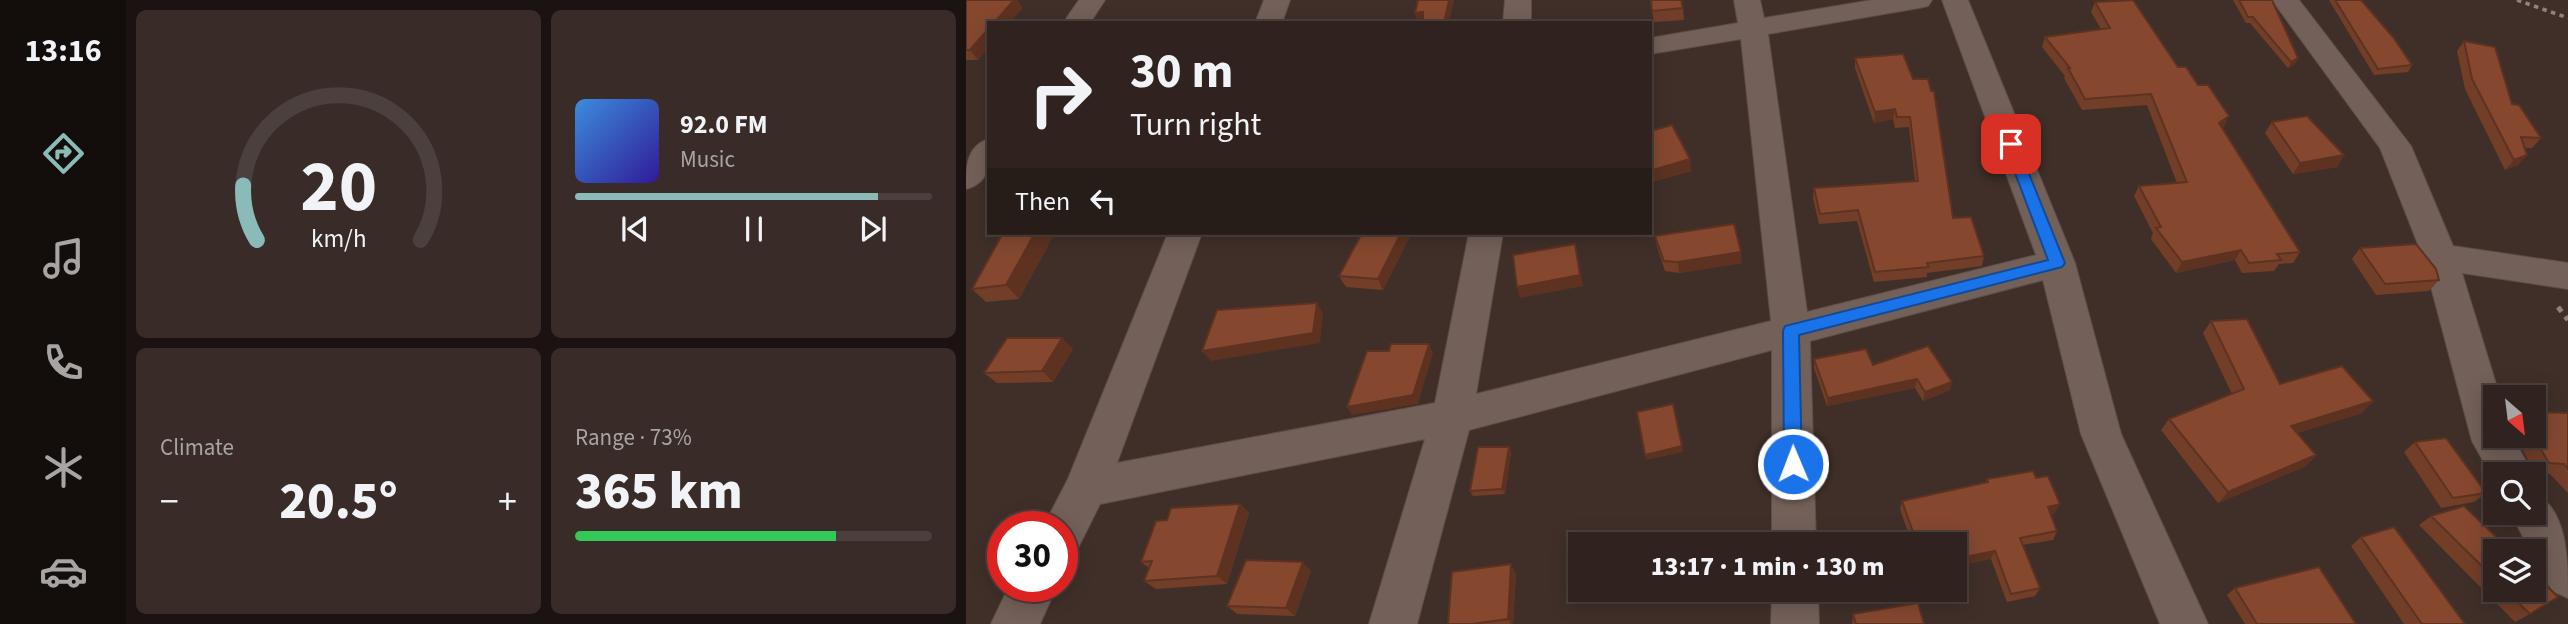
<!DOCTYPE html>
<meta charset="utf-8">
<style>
body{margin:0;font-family:"Source Sans 3",sans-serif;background:#382b28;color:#f1f3f6;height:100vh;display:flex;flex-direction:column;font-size:26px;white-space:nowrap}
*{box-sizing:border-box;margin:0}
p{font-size:23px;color:#a8a4a4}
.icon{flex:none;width:38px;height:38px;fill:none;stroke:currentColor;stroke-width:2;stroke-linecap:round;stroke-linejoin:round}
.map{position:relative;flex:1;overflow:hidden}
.side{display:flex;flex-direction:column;gap:10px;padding:10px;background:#1a1311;width:840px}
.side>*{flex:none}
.top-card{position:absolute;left:21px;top:21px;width:665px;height:214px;border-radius:0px;box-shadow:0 4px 18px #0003,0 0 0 2px #4b403d;background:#30231f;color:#f1f3f6;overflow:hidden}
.needle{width:46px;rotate:152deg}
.tools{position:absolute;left:1517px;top:385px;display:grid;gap:14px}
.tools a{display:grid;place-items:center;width:63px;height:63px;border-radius:0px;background:#30231f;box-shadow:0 4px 18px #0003,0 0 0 2px #4b403d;font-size:35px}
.speed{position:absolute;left:21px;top:511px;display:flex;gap:14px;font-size:35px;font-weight:700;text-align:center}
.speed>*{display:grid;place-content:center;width:91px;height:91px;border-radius:50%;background:#30231f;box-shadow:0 4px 18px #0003,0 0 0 2px #4b403d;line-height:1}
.speed .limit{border:10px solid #d22;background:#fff;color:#111}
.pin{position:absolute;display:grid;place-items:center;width:60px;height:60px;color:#fff;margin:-30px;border-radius:14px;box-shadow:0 4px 10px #0006}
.me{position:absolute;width:77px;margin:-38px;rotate:359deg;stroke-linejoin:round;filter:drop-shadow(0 0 5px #0008)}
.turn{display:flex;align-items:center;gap:24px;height:147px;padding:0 28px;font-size:32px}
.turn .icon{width:91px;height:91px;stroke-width:2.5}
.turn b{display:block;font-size:49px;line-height:60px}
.then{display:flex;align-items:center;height:66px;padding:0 28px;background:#0003;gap:14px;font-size:26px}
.big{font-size:52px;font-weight:800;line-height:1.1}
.side .tile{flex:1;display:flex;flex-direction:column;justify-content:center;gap:10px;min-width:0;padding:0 24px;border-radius:10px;background:#382b28}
.side .dial{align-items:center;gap:0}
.dial svg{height:182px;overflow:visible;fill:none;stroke:#4b403d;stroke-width:7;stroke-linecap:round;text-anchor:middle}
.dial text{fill:#f1f3f6;stroke:none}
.song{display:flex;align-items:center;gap:21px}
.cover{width:84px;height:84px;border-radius:10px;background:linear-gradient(135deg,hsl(210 70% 55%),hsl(250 70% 35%))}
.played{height:7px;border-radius:4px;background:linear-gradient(90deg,#8bbbb9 85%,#4b403d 85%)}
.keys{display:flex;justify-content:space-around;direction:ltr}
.heat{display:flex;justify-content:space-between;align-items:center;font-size:38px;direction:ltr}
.charge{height:10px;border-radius:5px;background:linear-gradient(90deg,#34c759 73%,#4b403d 0)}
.side .tiles{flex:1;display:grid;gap:10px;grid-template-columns:repeat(2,1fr)}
.trip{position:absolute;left:602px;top:532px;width:399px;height:70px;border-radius:0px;background:#30231f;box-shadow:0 4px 18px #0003,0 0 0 2px #4b403d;font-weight:800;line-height:70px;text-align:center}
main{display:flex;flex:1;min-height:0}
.dock{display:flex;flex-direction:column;width:126px;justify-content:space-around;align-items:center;background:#130e0c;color:#a8a4a4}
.dock .icon{width:49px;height:49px}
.dock .on{color:#8bbbb9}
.dock b{font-size:32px;color:#f1f3f6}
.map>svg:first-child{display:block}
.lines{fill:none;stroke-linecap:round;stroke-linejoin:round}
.minor-casing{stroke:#5c4d48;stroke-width:2}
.path-far1{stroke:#90817c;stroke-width:3.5;stroke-dasharray:4.5 4.5;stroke-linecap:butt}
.path{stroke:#90817c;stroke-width:5;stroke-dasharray:6 6;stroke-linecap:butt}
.minor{fill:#736059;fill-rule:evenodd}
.wall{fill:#723e28}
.shaded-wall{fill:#5d3221}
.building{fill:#85482f;stroke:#5d3221;stroke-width:2}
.route{fill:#1a73e8;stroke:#114b97;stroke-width:2}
</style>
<main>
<nav class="dock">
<b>13:16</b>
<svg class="icon on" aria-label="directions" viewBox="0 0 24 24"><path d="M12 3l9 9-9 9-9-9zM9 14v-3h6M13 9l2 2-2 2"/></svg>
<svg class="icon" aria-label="music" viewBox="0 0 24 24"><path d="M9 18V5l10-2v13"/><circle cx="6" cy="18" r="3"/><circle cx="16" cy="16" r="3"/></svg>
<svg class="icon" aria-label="phone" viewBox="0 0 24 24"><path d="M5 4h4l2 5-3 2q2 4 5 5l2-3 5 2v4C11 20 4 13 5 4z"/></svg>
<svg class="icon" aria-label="climate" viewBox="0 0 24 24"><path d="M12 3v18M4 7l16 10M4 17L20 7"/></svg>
<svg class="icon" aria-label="car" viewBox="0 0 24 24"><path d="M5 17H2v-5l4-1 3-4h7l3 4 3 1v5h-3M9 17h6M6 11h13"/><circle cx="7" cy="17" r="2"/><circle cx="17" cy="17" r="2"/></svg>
</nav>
<section class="side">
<div class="tiles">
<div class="tile dial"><svg viewBox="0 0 100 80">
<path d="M14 69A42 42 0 1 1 86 69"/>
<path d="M14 69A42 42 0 0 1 8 45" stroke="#8bbbb9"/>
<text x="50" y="56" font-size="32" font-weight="700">20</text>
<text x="50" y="72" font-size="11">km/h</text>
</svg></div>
<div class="tile">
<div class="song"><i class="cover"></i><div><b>92.0 FM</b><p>Music</p></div></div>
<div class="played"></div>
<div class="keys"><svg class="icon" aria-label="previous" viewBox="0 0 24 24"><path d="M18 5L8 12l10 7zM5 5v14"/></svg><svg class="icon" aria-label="pause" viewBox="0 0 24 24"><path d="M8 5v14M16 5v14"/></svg><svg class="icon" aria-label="next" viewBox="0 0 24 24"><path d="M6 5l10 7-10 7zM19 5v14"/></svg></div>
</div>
<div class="tile"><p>Climate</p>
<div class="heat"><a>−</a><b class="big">20.5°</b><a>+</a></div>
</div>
<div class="tile"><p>Range · 73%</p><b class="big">365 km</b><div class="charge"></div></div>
</div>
</section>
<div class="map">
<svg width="1602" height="624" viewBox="0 0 1602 624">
<rect width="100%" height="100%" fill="#402f29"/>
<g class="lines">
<g class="minor-casing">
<path id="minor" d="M113 0H139L124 23H97Z
M298 0H324L316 23H289Z
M539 0H565V23H537Z
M768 0H794L798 18 906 0H966L962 6 953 8 802 34 841 312 1070 255 976 0H1002L1109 263 1155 434 1242 624H1194L1115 434 1077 280 844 341 850 544H806V350L503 430 451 624H403L459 439 134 504 112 548 96 553V527H77L102 479 202 233H236L151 463 469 403 503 233H537L510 394 805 321 775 39 684 54V38L772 23Z
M1306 0H1333L1445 146 1487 246 1602 263V289L1496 273 1534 397H1530V436H1546L1567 474H1530V484L1506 441 1457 257 1414 148Z
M23 139C23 161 26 182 0 189 0 167 0 146 23 139Z
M1568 493C1602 509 1602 561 1602 598L1586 591 1568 558V551H1564L1545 513H1568Z
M43 586H91L74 624H25Z
M806 590H852L853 624H805Z"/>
</g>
<path class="path-far1" d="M1551 0 1602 18"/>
<path class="path" d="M1592 307 1602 320"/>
<use href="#minor" class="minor"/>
</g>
<path class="wall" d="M0 0 57 8 23 23V48L12 60H0Z
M684 0 717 8 718 20 688 22Z
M1267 0H1306L1329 64 1322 68 1284 23H1280Z
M1363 0H1395L1446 65 1442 72 1408 75Z
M1129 2 1212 67 1258 127 1256 128 1334 252 1327 263 1313 264 1308 271 1276 273 1269 260 1210 273 1185 239 1187 233 1168 196 1173 186 1211 183 1181 105 1116 110 1098 78 1099 76 1076 47 1079 37 1135 29 1125 12Z
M1498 41 1546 104 1575 138 1566 148H1559L1561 155 1552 165 1539 170 1499 89 1491 51Z
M937 54 987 218 1018 256 1016 266 961 273V277L908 282 891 221 853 224 847 198 848 188 949 181 943 127 929 128 927 119 908 123 889 68V58Z
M1306 122 1378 155 1371 167 1327 174 1299 133Z
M684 131 725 171 689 181 684 172Z
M36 233H89L53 299 20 302 6 289Z
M300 233H339L301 235Z
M396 233H440L443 238 417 290 380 287 373 276Z
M689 236 776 263 713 273 699 271 691 246Z
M1394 248 1473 280 1463 291 1410 295 1386 259Z
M1245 321 1314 384 1407 401 1396 413 1331 433 1350 455 1340 466 1252 503 1195 430 1203 419 1266 394 1237 333Z
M96 338 107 349 87 382 31 383 18 373Z
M848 359 907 365 984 390 957 401 949 388 861 406 848 368Z
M1602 413V493L1584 474 1569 473 1549 436H1568Z
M1449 442 1520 493 1508 502 1475 508 1438 452Z
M543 447 545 452 539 494 507 496 504 491Z
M1070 478 1089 513 1085 514 1091 531 1087 540 1056 545 1074 588 1069 596 1041 602 1025 559 989 544H946L934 509 936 501 1020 482 1021 479Z
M274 504 283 513 261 584 190 589 178 581 183 568 175 562 201 520Z
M1465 516 1530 551V590H1568L1564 614 1549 622 1453 525Z
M1395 537 1499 624H1438L1385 546Z
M345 571 329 616 271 614 261 606Z
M550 573 547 624H482Z
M1269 588 1390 624H1279L1261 595Z
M747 590H797V596L747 593Z
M887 614 958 624H886Z"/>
<path class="shaded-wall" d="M48 0H51L57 8 44 23H28Z
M483 0H488L483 23H478Z
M457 12 460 21 452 22 449 13Z
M23 28V48L12 60 4 50Z
M1332 58 1329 64 1322 68 1325 62Z
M929 109 927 119 908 123 909 112Z
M1263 116 1258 127 1247 134 1253 123Z
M1378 155 1371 167 1327 174 1334 163Z
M1561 155 1552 165 1539 170 1548 160Z
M724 159 725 171 689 181 687 170Z
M69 233H89L53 299 40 285Z
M435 233H440L443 238 417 290 412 279Z
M609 244 617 286 554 298 551 287Z
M1275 250 1269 260 1210 273 1216 262Z
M775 252 776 263 713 273 712 262Z
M351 303 357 313 354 343 245 361 236 351Z
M96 338 107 349 87 382 76 371Z
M463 344 467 353 452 404 386 415 381 407Z
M951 379 949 388 861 406 862 398Z
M986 382 984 390 957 401 959 392Z
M1407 401 1396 413 1315 438 1325 426Z
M716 446 717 452 680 460 679 455Z
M543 447 545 452 539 494 536 489Z
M1350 455 1340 466 1252 503 1262 492Z
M274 504 283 513 261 584 251 576Z
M1094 504 1089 513 1077 515 1082 507Z
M979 537 976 544H951V543Z
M1029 551 1025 559 989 567V559Z
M337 562 345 571 329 616 320 608Z
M545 564 550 573 547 624H545L542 619Z"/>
<path class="building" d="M0 0H48L28 23H23V28L4 50H0Z
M452 0H483L478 23H457V12L449 13Z
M685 0H715L717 8 686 11Z
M1167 0 1212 67H1220L1232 85H1242L1263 116 1253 123 1334 252 1311 254 1315 260 1283 263 1275 250 1216 262 1190 228 1195 227 1173 186 1221 182 1185 94 1119 99 1102 68H1104L1079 37 1144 28 1129 2Z
M1273 0H1306L1332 58 1325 62 1287 17H1282Z
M1369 0H1395L1427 37 1446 65 1412 69Z
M1498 41 1529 47 1546 104 1553 105 1575 138 1555 137 1561 155 1548 160 1506 79Z
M937 54 947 79H962L965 91H968L987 218 1005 217 1018 256 961 263 963 267 909 272 892 210 854 214 848 188 952 181 944 117H931L929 109 909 112 889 58Z
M1341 116 1378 155 1334 163 1306 122Z
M706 125 724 159 687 170 684 164V131Z
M768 224 775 252 712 262 698 261 689 236Z
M37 233H69L40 285 6 289Z
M396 233H435L412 279 373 276Z
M609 244 614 275 551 287 547 255Z
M1450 244 1470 269 1473 280 1419 284 1394 248Z
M351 303 347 333 236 351 251 310Z
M1281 319 1314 384 1376 366 1407 401 1325 426 1350 455 1262 492 1203 419 1278 389 1245 321Z
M41 338H96L76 371 18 373Z
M425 344H463L447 395 381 407 401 351H423Z
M962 346 986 382 959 392 951 379 862 398 848 359 900 349 907 365Z
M707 404 716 446 679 455 671 412Z
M1568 412 1602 413V469L1598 464 1583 463 1567 436H1568Z
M1480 438 1520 493 1487 498 1449 442Z
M512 447H543L536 489 504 491Z
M1067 471 1070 478 1082 476 1094 504 1082 507 1091 531 1054 538 1074 588 1045 594 1029 551 989 559V544H982L979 537 951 543 936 501 1022 482 1021 479Z
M274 504 251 576 178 581 186 561 175 562 190 521 201 520 205 508Z
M1498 506 1545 551H1530V580L1465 516Z
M1428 527 1499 624H1456L1395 537Z
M280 560 337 562 320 608 261 606Z
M545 564 542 619 506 624H482L486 572Z
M1353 567 1390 624H1291L1269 588Z
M1568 573 1592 597 1564 614 1539 590H1568Z
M763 590H797V592Z
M952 603 958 624H890L887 614Z"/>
<path class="route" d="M1045 139 1051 144 1099 263 1096 267 833 335 836 464 833 470 827 472 820 470 818 464 817 331 819 326 1082 260 1038 144Z"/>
</svg>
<div class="tools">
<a><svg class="needle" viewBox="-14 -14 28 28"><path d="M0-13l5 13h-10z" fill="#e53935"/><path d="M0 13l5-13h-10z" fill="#a8a4a4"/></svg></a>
<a><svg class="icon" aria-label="search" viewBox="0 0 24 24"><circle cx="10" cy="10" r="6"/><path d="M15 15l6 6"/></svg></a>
<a><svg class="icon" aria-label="layers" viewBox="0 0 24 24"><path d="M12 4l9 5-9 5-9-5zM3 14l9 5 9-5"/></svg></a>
</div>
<div class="speed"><div class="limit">30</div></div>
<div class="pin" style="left:1045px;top:144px;background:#d93025"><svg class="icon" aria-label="arrive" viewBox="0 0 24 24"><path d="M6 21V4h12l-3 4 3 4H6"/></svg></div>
<svg class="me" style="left:827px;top:464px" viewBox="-20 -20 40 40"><circle r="17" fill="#1a73e8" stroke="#fff" stroke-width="3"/><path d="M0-11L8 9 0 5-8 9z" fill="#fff"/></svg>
<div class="trip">13:17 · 1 min · 130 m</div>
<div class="top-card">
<div class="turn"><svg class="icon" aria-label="right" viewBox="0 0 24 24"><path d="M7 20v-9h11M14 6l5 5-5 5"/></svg><div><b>30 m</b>Turn right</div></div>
<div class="then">Then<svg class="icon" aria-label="left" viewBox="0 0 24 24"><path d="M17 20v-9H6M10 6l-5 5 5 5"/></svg></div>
</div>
</div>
</main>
